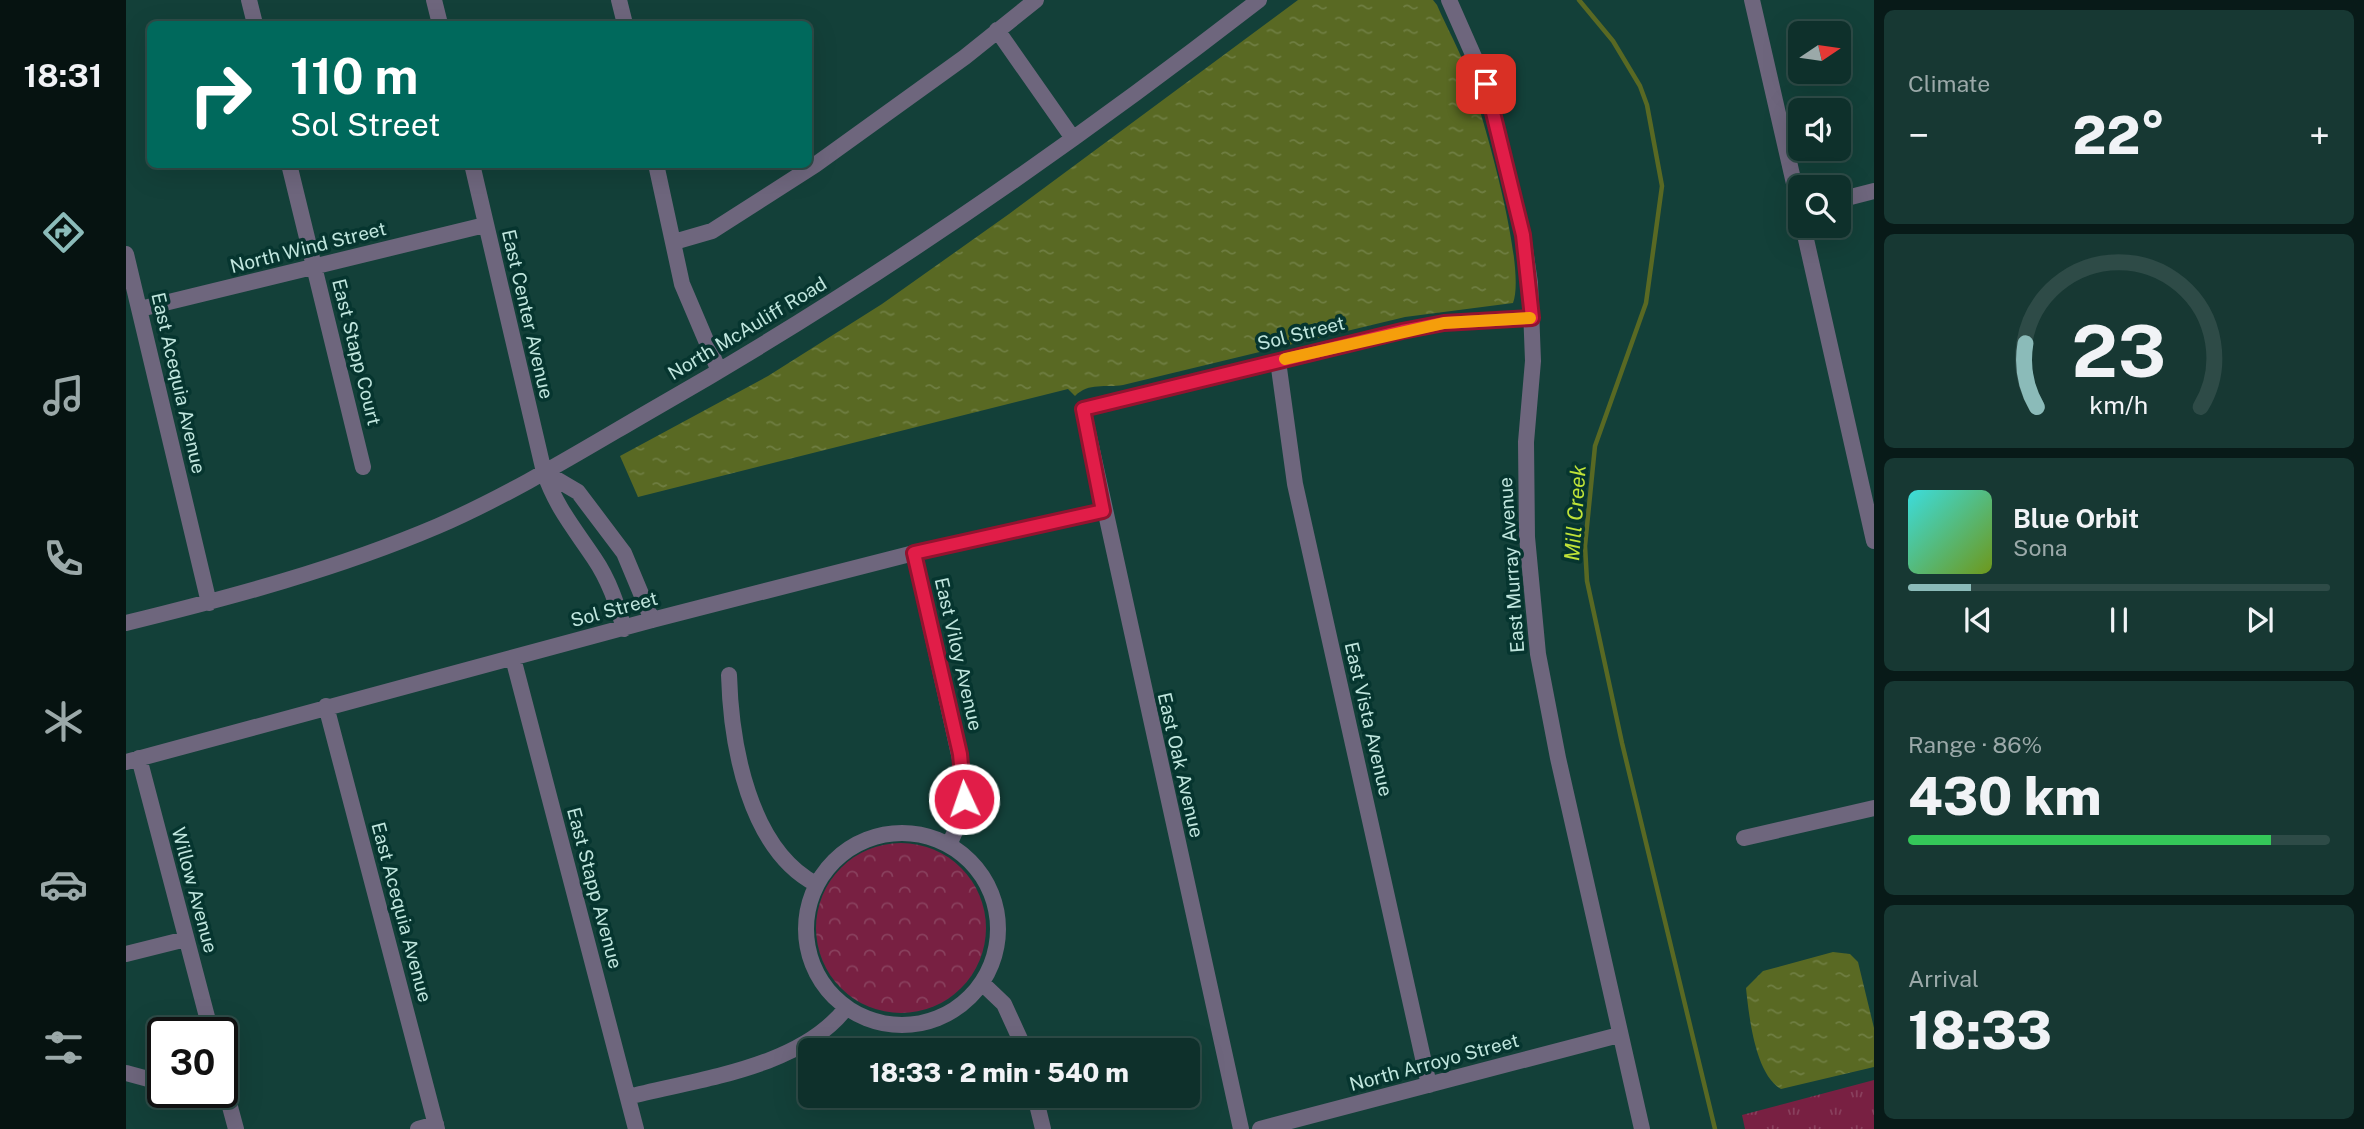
<!DOCTYPE html>
<meta charset="utf-8">
<style>
body{margin:0;font-family:"Public Sans",sans-serif;background:#173833;color:#f1f3f6;height:100vh;display:flex;flex-direction:column;font-size:26px;white-space:nowrap}
*{box-sizing:border-box;margin:0}
p{font-size:23px;color:#9ba9a9}
.icon{flex:none;width:38px;height:38px;fill:none;stroke:currentColor;stroke-width:2;stroke-linecap:round;stroke-linejoin:round}
.map{position:relative;flex:1;overflow:hidden}
.side{display:flex;flex-direction:column;gap:10px;padding:10px;background:#081a18;width:490px}
.side>*{flex:none}
.guide{position:absolute;left:21px;top:21px;width:665px;height:147px;border-radius:10px;box-shadow:0 7px 28px #0002,0 0 0 2px #2e4b47;background:#00695c;color:#fff;overflow:hidden}
.needle{width:46px;rotate:77deg}
.tools{position:absolute;left:1662px;top:21px;display:grid;gap:14px}
.tools a{display:grid;place-items:center;width:63px;height:63px;border-radius:10px;background:#0e302b;box-shadow:0 7px 28px #0002,0 0 0 2px #2e4b47;font-size:35px}
.speed{position:absolute;left:21px;top:1017px;display:flex;gap:14px;font-size:35px;font-weight:700;text-align:center}
.speed>*{display:grid;place-content:center;width:91px;height:91px;border-radius:50%;background:#0e302b;box-shadow:0 7px 28px #0002,0 0 0 2px #2e4b47;line-height:1}
.speed .limit{border:4px solid #111;border-radius:10px;background:#fff;color:#111}
.pin{position:absolute;display:grid;place-items:center;width:60px;height:60px;color:#fff;margin:-30px;border-radius:14px;box-shadow:0 4px 10px #0006}
.me{position:absolute;width:77px;margin:-38px;rotate:357deg;stroke-linejoin:round;filter:drop-shadow(0 0 5px #0008)}
.turn{display:flex;align-items:center;gap:24px;height:147px;padding:0 28px;font-size:32px}
.turn .icon{width:91px;height:91px;stroke-width:2.5}
.turn b{display:block;font-size:49px;line-height:60px}
.big{font-size:52px;font-weight:800;line-height:1.1}
.side .widget{flex:1;display:flex;flex-direction:column;justify-content:center;gap:10px;min-width:0;padding:0 24px;border-radius:10px;background:#173833}
.side .dial{align-items:center;gap:0}
.dial svg{height:182px;overflow:visible;fill:none;stroke:#2e4b47;stroke-width:7;stroke-linecap:round;text-anchor:middle}
.dial text{fill:#f1f3f6;stroke:none}
.song{display:flex;align-items:center;gap:21px}
.cover{width:84px;height:84px;border-radius:10px;background:linear-gradient(135deg,hsl(180 70% 55%),hsl(80 70% 35%))}
.played{height:7px;border-radius:4px;background:linear-gradient(90deg,#8bbbb9 15%,#2e4b47 15%)}
.keys{display:flex;justify-content:space-around;direction:ltr}
.heat{display:flex;justify-content:space-between;align-items:center;font-size:38px;direction:ltr}
.charge{height:10px;border-radius:5px;background:linear-gradient(90deg,#34c759 86%,#2e4b47 0)}
.trip{position:absolute;left:672px;top:1038px;width:402px;height:70px;border-radius:10px;background:#0e302b;box-shadow:0 7px 28px #0002,0 0 0 2px #2e4b47;font-weight:800;line-height:70px;text-align:center}
main{display:flex;flex:1;min-height:0}
.tab-bar{display:flex;flex-direction:column;width:126px;justify-content:space-around;align-items:center;background:#061311;color:#9ba9a9}
.tab-bar .icon{width:49px;height:49px}
.tab-bar .on{color:#8bbbb9}
.tab-bar b{font-size:32px;color:#f1f3f6}
.map>svg:first-child{display:block}
.grass{fill:url(#grass-tufts)}
.park{fill:url(#park-crowns)}
.water{fill:url(#water-ripples)}
.lines{fill:none;stroke-linecap:round;stroke-linejoin:round}
.stream{stroke:#596923;stroke-width:4.5}
.minor{stroke:#6e667d;stroke-width:16}
.route-casing{stroke:#92132f;stroke-width:18}
.route{stroke:#e11d48;stroke-width:12}
.slow{stroke:#f59e0b;stroke-width:12}
.labels{text-anchor:middle;dominant-baseline:central;stroke-width:7;stroke-linejoin:round;paint-order:stroke}
.street-label{font-size:19px;fill:#c0e6de;stroke:#06352f}
.water-label{font-size:21px;font-style:italic;fill:#c0e438;stroke:#06352f}
</style>
<main>
<nav class="tab-bar">
<b>18:31</b>
<svg class="icon on" aria-label="directions" viewBox="0 0 24 24"><path d="M12 3l9 9-9 9-9-9zM9 14v-3h6M13 9l2 2-2 2"/></svg>
<svg class="icon" aria-label="music" viewBox="0 0 24 24"><path d="M9 18V5l10-2v13"/><circle cx="6" cy="18" r="3"/><circle cx="16" cy="16" r="3"/></svg>
<svg class="icon" aria-label="phone" viewBox="0 0 24 24"><path d="M5 4h4l2 5-3 2q2 4 5 5l2-3 5 2v4C11 20 4 13 5 4z"/></svg>
<svg class="icon" aria-label="climate" viewBox="0 0 24 24"><path d="M12 3v18M4 7l16 10M4 17L20 7"/></svg>
<svg class="icon" aria-label="car" viewBox="0 0 24 24"><path d="M5 17H2v-5l4-1 3-4h7l3 4 3 1v5h-3M9 17h6M6 11h13"/><circle cx="7" cy="17" r="2"/><circle cx="17" cy="17" r="2"/></svg>
<svg class="icon" aria-label="filters" viewBox="0 0 24 24"><path d="M4 7h16M4 17h16"/><circle cx="9" cy="7" r="2"/><circle cx="15" cy="17" r="2"/></svg>
</nav>
<div class="map">
<svg width="1748" height="1129" viewBox="0 0 1748 1129">
<defs>
<pattern id="grass-tufts" width="24" height="20" patternUnits="userSpaceOnUse" patternTransform="scale(1.75)"><rect width="24" height="20" fill="#782042"/><path d="M3 7l-1-3M5 7V3M7 7l1-3M15 17l-1-3M17 17v-4M19 17l1-3" fill="none" stroke="#89405d"/></pattern>
<pattern id="park-crowns" width="20" height="18" patternUnits="userSpaceOnUse" patternTransform="scale(1.75)"><rect width="20" height="18" fill="#782042"/><path d="M2 6a3 3 0 1 1 6 0M12 15a3 3 0 1 1 6 0" fill="none" stroke="#89405d"/></pattern>
<pattern id="water-ripples" width="26" height="14" patternUnits="userSpaceOnUse" patternTransform="scale(1.75)"><rect width="26" height="14" fill="#596923"/><path d="M2 4q2-2 4 0t4 0M15 11q2-2 4 0t4 0" fill="none" stroke="#6f7e42"/></pattern>
</defs>
<rect width="100%" height="100%" fill="#134039"/>
<path class="grass" d="M1748 1080V1129H1619L1616 1115Z"/>
<path class="park" d="M690 928a85 85 0 1 1 170 0a85 85 0 1 1-170 0Z"/>
<path class="water" d="M1172 0H1307L1311 5C1321 28 1334 51 1342 74 1357 115 1401 267 1387 303L1279 317 997 385C979 388 963 382 949 396L942 389 512 497 494 456 642 376 756 304 883 214Z
M1707 952 1724 954 1732 962 1748 1028V1067L1655 1089C1629 1074 1623 1016 1620 988L1637 971Z"/>
<g class="lines">
<path class="stream" d="M1453 0 1487 41 1514 86 1521 105 1536 186 1520 303 1469 446 1459 546 1461 581 1496 743 1589 1129"/>
<path class="minor" d="M123 0 129 24
M308 0 314 24
M493 0 499 24
M1323 0 1360 84 1397 235 1404 283 1407 361 1400 442 1401 537 1412 654 1432 758 1516 1129
M1626 0 1675 214
M871 30 946 137
M163 164 237 467
M346 164 418 472C430 507 448 528 468 558 483 580 491 604 498 629
M530 164 556 284 593 371
M1713 200 1748 191
M1677 226 1748 541
M548 242 586 231 689 165 839 57 910 0
M0 254 83 603
M14 309 359 225
M1152 361 1169 484 1303 1085
M418 472 452 492 498 553 526 620
M788 553 838 777 835 818 823 845
M0 623C106 597 211 569 312 526 388 493 460 448 531 407 741 287 942 148 1133 0
M387 658 510 1129
M603 675C605 745 623 849 690 884
M200 706 311 1129
M13 758 85 1032
M0 762 526 620 788 553 977 511
M680 929a96 96 0 1 1 192 0a96 96 0 1 1-192 0Z
M1618 838 1748 808
M0 954 60 939
M856 983 878 1004 899 1050
M0 1073 37 1083
M96 1077 110 1129
M909 1096 917 1129
M502 1097C572 1079 674 1068 720 1008
M292 1129 310 1124
M1115 1129 957 409 1276 331 1318 323 1406 318
M1134 1129 1493 1035"/>
</g>
<g class="lines">
<g class="route-casing">
<path id="route" d="M838 799 834 754 788 553 977 511 957 409 1276 331 1318 323 1406 318 1397 235 1360 84"/>
</g>
<use href="#route" class="route"/>
<path class="slow" d="M1159 359 1318 323 1404 318"/>
</g>
<g class="labels">
<g class="street-label">
<text transform="translate(182 247) rotate(-14)">North Wind Street</text>
<text transform="translate(402 314) rotate(77)">East Center Avenue</text>
<text transform="translate(621 328) rotate(-31)">North McAuliff Road</text>
<text transform="translate(1175 333) rotate(-14)">Sol Street</text>
<text transform="translate(231 352) rotate(76)">East Stapp Court</text>
<text transform="translate(53 383) rotate(77)">East Acequia Avenue</text>
<text transform="translate(1385 565) rotate(-94)">East Murray Avenue</text>
<text transform="translate(488 609) rotate(-15)">Sol Street</text>
<text transform="translate(833 654) rotate(77)">East Viloy Avenue</text>
<text transform="translate(1243 719) rotate(77)">East Vista Avenue</text>
<text transform="translate(1055 765) rotate(77)">East Oak Avenue</text>
<text transform="translate(469 888) rotate(75)">East Stapp Avenue</text>
<text transform="translate(69 890) rotate(75)">Willow Avenue</text>
<text transform="translate(276 912) rotate(75)">East Acequia Avenue</text>
<text transform="translate(1308 1062) rotate(-15)">North Arroyo Street</text>
</g>
<g class="water-label">
<text transform="translate(1449 513) rotate(-86)">Mill Creek</text>
</g>
</g>
</svg>
<div class="tools">
<a><svg class="needle" viewBox="-14 -14 28 28"><path d="M0-13l5 13h-10z" fill="#e53935"/><path d="M0 13l5-13h-10z" fill="#9ba9a9"/></svg></a>
<a><svg class="icon" aria-label="sound" viewBox="0 0 24 24"><path d="M4 9h4l5-4v14l-5-4H4zM17 9q2 3 0 6"/></svg></a>
<a><svg class="icon" aria-label="search" viewBox="0 0 24 24"><circle cx="10" cy="10" r="6"/><path d="M15 15l6 6"/></svg></a>
</div>
<div class="speed"><div class="limit">30</div></div>
<div class="pin" style="left:1360px;top:84px;background:#d93025"><svg class="icon" aria-label="arrive" viewBox="0 0 24 24"><path d="M6 21V4h12l-3 4 3 4H6"/></svg></div>
<svg class="me" style="left:838px;top:799px" viewBox="-20 -20 40 40"><circle r="17" fill="#e11d48" stroke="#fff" stroke-width="3"/><path d="M0-11L8 9 0 5-8 9z" fill="#fff"/></svg>
<div class="trip">18:33 · 2 min · 540 m</div>
<div class="guide">
<div class="turn"><svg class="icon" aria-label="right" viewBox="0 0 24 24"><path d="M7 20v-9h11M14 6l5 5-5 5"/></svg><div><b>110 m</b>Sol Street</div></div>
</div>
</div>
<section class="side">
<div class="widget"><p>Climate</p>
<div class="heat"><a>−</a><b class="big">22°</b><a>+</a></div>
</div>
<div class="widget dial"><svg viewBox="0 0 100 80">
<path d="M14 69A42 42 0 1 1 86 69"/>
<path d="M14 69A42 42 0 0 1 9 41" stroke="#8bbbb9"/>
<text x="50" y="56" font-size="32" font-weight="700">23</text>
<text x="50" y="72" font-size="11">km/h</text>
</svg></div>
<div class="widget">
<div class="song"><i class="cover"></i><div><b>Blue Orbit</b><p>Sona</p></div></div>
<div class="played"></div>
<div class="keys"><svg class="icon" aria-label="previous" viewBox="0 0 24 24"><path d="M18 5L8 12l10 7zM5 5v14"/></svg><svg class="icon" aria-label="pause" viewBox="0 0 24 24"><path d="M8 5v14M16 5v14"/></svg><svg class="icon" aria-label="next" viewBox="0 0 24 24"><path d="M6 5l10 7-10 7zM19 5v14"/></svg></div>
</div>
<div class="widget"><p>Range · 86%</p><b class="big">430 km</b><div class="charge"></div></div>
<div class="widget"><p>Arrival</p><b class="big">18:33</b></div>
</section>
</main>
